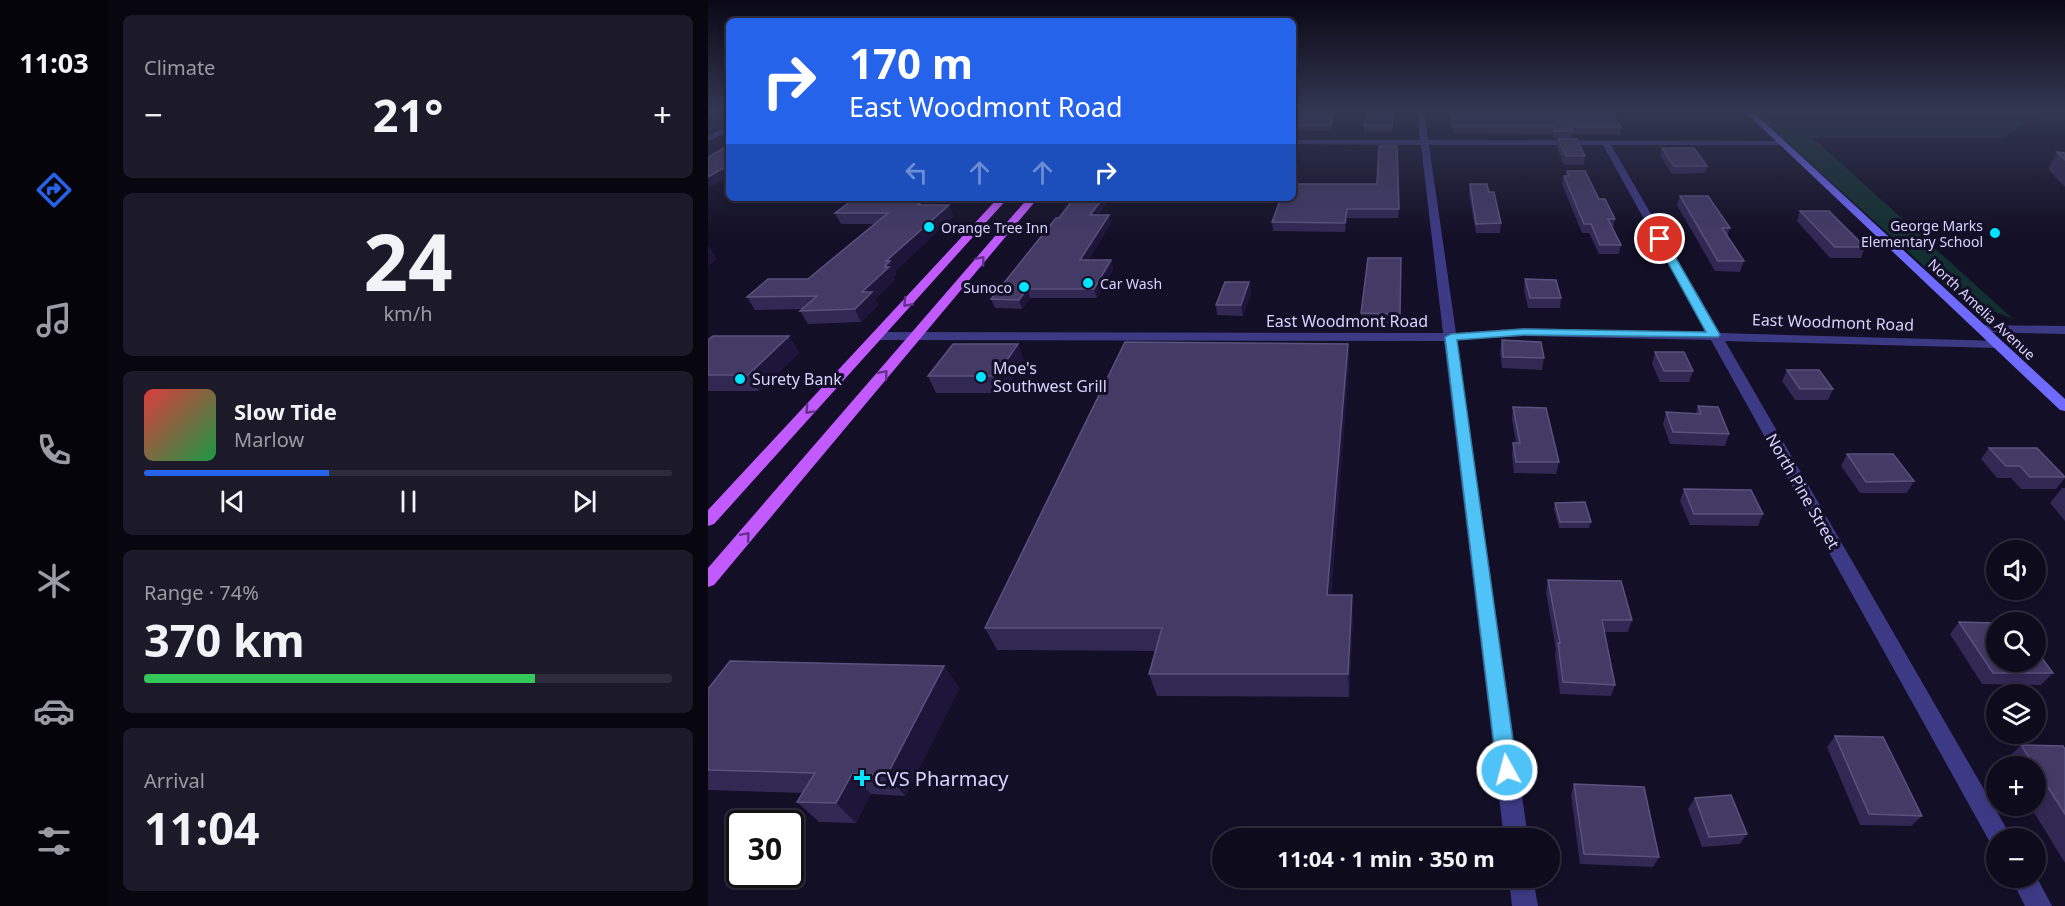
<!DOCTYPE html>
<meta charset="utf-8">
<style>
body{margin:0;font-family:"Noto Sans",sans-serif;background:#1c1929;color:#f1f3f6;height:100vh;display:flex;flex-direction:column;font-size:22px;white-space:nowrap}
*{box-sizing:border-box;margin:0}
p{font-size:20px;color:#9b9ba3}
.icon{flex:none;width:33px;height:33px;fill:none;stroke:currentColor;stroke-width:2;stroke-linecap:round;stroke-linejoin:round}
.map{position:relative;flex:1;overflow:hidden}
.panel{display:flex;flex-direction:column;gap:15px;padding:15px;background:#08060f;width:600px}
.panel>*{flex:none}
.banner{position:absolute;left:18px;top:18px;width:570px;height:183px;border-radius:9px;box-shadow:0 3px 9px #0003,0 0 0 2px #2e2b3b;background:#2563eb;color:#fff;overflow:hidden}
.fabs{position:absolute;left:1278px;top:540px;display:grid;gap:12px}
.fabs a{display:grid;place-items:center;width:60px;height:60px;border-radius:50%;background:#0e0b1c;box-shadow:0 3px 9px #0003,0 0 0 2px #2e2b3b;font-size:30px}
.speed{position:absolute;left:18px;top:810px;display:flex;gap:12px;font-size:30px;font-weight:700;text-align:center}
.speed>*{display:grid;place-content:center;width:78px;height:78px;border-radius:50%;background:#0e0b1c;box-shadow:0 3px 9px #0003,0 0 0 2px #2e2b3b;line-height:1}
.speed .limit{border:3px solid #111;border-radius:9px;background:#fff;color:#111}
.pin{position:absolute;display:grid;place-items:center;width:51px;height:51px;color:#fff;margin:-26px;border:3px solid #fff;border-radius:50%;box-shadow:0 2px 6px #0007}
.me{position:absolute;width:66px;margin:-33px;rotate:353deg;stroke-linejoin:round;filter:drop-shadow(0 0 4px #0008)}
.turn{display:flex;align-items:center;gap:21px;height:126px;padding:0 24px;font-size:27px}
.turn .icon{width:78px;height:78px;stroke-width:2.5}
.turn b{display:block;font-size:42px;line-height:51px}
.lanes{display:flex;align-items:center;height:57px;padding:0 24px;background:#0003;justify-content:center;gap:30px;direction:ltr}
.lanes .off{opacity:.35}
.big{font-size:45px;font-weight:700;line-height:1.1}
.panel .tile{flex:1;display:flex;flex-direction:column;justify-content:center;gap:9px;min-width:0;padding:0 21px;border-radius:9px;background:#1c1929}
.panel .dial{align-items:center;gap:0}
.dial b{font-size:78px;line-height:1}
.song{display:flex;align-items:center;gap:18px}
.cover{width:72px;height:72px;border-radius:9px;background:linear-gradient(135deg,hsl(0 70% 55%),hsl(140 70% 35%))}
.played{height:6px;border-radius:3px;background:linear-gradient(90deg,#2563eb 35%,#2e2b3b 35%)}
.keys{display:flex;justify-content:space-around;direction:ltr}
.heat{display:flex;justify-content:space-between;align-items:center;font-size:33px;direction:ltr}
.charge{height:9px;border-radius:4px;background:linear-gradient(90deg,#34c759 74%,#2e2b3b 0)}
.trip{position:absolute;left:504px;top:828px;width:348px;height:60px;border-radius:30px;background:#0e0b1c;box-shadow:0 3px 9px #0003,0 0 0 2px #2e2b3b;font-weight:700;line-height:60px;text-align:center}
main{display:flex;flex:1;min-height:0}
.tab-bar{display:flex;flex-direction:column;width:108px;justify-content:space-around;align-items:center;background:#06040b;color:#9b9ba3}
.tab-bar .icon{width:42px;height:42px}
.tab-bar .selected{color:#2563eb}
.tab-bar b{font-size:27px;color:#f1f3f6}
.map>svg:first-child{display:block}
.green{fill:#12302f}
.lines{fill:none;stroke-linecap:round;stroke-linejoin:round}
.minor{fill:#3d3a85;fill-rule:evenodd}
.secondary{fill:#6f6bff;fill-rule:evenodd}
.primary{fill:#c25bff;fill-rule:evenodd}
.wall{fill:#312854}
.shaded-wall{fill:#1d163a}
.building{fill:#433a66;stroke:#5a527e;stroke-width:1.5}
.oneway{stroke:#623188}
.route{fill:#4fc3f7;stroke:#337fa1;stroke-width:1.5}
.poi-dot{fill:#00e5ff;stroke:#130f26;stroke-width:2}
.labels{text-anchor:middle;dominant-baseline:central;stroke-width:6;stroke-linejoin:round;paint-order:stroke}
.far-poi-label{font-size:14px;fill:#d9d4ff;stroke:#130f26;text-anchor:end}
.far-street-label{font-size:14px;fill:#d9d4ff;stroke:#130f26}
.street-label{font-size:16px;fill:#d9d4ff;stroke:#130f26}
.poi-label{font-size:16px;fill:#d9d4ff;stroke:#130f26;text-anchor:start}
.near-poi-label{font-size:20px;fill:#d9d4ff;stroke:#130f26;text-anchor:start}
</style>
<main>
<nav class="tab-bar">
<b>11:03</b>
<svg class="icon selected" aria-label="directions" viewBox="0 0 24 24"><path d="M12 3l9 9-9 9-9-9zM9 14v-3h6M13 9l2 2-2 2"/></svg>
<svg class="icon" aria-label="music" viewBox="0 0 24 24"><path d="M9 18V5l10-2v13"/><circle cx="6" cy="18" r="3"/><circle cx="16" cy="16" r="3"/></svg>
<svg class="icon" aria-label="phone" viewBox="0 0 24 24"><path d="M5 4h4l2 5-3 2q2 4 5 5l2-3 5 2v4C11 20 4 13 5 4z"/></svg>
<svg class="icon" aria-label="climate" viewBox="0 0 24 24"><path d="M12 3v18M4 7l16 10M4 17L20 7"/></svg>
<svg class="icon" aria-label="car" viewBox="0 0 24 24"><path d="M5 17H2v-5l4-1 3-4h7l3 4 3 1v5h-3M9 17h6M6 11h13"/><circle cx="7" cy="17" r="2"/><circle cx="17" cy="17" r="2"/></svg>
<svg class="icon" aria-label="filters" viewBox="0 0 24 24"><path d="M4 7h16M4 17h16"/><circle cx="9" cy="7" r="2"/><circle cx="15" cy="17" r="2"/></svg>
</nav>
<section class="panel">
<div class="tile"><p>Climate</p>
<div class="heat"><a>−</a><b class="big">21°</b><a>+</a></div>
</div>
<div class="tile dial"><b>24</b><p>km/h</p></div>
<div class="tile">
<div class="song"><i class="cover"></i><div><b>Slow Tide</b><p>Marlow</p></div></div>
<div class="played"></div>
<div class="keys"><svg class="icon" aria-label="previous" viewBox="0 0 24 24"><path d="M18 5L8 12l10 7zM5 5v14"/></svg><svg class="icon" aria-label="pause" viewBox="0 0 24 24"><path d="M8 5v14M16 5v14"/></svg><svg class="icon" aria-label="next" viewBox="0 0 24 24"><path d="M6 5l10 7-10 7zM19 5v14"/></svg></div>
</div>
<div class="tile"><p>Range · 74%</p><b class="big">370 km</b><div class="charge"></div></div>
<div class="tile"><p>Arrival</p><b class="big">11:04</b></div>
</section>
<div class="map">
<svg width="1357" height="906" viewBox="0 0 1357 906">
<rect width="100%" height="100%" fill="#130f26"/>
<path class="green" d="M1044 110H1335L1295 138H1105L1305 319 1250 297Z"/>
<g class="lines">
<path class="minor" d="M708 110H716L720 140 1077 141 1078 143 1074 145H903L1012 333 1292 341 1294 344 1292 347 1288 348 1017 341 1304 838H1288V848L1284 846 1003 340 816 336 749 340 820 838H796L736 341 169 340 163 336 169 332 735 333 713 145 585 144V140H712ZM721 145H895L999 333 816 328 748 333Z
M21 126V131L0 141V136Z
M1274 325 1357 326V334L1270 332 1268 329Z
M1328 876 1344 906H1317L1303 878Z
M801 878H825L830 906H804Z"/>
<path class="secondary" d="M1035 110H1043L1357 399V411L1352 410Z"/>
<path class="primary" d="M290 198H300L6 524 0 526V510Z
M320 198H330L6 585 0 587V568Z"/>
</g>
<path class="wall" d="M585 110H627L623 131 585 130Z
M686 110 684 132H656V126Z
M741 110H903L913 127 912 134H864V138H845L844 134 745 133Z
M850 139 877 156 876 165H856L849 147Z
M954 148 999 166 997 173 964 174 952 155Z
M1349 152 1357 153V187L1340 169Z
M859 171 891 199 907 219 905 228 913 245 911 254H891L881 233H874L854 184 856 176H858Z
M762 184 781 192 793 223 792 233H768L761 193Z
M972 196 1022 228 1019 236 1036 261 1032 272 1007 271 969 205Z
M366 198H402L390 215 403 223 380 260H403L405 269 389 298H322L314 309 287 308 283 299 351 218Z
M573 198 691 209 690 218H639L637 232 565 231 564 222Z
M228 205 246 216 187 271 188 274 185 277 186 280 167 299 170 305 153 322 100 324 92 311 95 309 47 310 39 297 100 279 166 224H133L127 213Z
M1092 211 1157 247 1153 258H1122L1089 221Z
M693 258 692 324H654L653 313Z
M817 279 853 298 852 308H820L816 290Z
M541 282 543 293 535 316 509 315 508 305Z
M81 336 91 353 51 391H0V340Z
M794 340 836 358 834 370 794 368 792 351Z
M640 344 641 365 623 595 645 617 641 697 449 696 441 674 447 651 289 650 277 628Z
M947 352 985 371 981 382H952L944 364Z
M316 360 295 393H228L220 376Z
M1079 370 1125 389 1120 400H1087L1074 381Z
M990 406 1021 434 1017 446 962 444 955 424 958 412 988 413Z
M805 407 851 462 848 474 806 473 804 455 805 443H808L804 419Z
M1281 448 1357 478 1348 489H1313L1303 478H1289L1273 459Z
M1139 454 1206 481 1199 493H1152L1133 466Z
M1354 488H1357V521L1342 503Z
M976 489 1055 514 1050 526 982 525 972 501Z
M847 503 883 522 881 528H851L846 509Z
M840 580 924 620 920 632H896L907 685 903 696 852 694 847 654 848 650 838 592Z
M1251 622 1345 673 1333 685 1274 684 1242 634Z
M236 666 251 688 197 796 163 794 148 823 111 822 89 802 95 793 0 790V689Z
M1127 736 1214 816 1203 826 1152 825 1119 747Z
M1313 745 1357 749V863L1322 806H1328V766H1299L1296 762Z
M866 784 951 857 945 867 872 864 863 795Z
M987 798 1039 834 1032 844 994 847 980 809Z"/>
<path class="shaded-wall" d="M626 110H627L623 131V125Z
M863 127H867L866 134H864L865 131Z
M21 165V176L0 188V177Z
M218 198H236L215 216 210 205Z
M395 198H402L384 223 382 215Z
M241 205 246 216 187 271 188 274 185 277 186 280 167 299 170 305 153 322 147 309 154 292 176 267 178 261Z
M639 209V218L637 232V223Z
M401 215 403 223 374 269 372 260Z
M0 244 9 259 0 266Z
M403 260 405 269 389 298 386 289Z
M541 282 543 293 535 316 533 305Z
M319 289 322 298 314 309 311 300Z
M81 336 91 353 51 391 40 375Z
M310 344 316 360 295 393 288 376Z
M640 344 641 365 621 617 619 595Z
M644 595 645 617 641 697 640 674Z
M236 666 251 688 197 796 179 775Z
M144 774 163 794 148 823 128 803Z"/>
<path class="building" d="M585 110H626L623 125H585Z
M660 110H686L684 126H656Z
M742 110H903L913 127H863L865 131H846L845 126H745Z
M850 139H869L877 156H858Z
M21 145V165L0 177V157Z
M671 146H689L691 209H639L637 223 564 222 573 198H585V184H669Z
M954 148H986L999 166H966Z
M1349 152 1357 153V160Z
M859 171H877L891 199H897L907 219H900L913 245H892L883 224H876L856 176H861Z
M762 184H779L781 192H786L793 223 768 224Z
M972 196H1000L1022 228H1014L1036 261H1010Z
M147 198H218L210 205H241L178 261H182L176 267H181L154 292H164L147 309 92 311 109 296 39 297 60 279H100L180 213H127Z
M366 198H395L382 215H401L372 260H403L386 289H319L311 300 283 299 348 218H351Z
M1092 211H1121L1157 247H1127Z
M660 258H693L692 314 653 313Z
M817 279 848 280 853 298H822Z
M517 282H541L533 305H508Z
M5 336H81L40 375H0V340Z
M794 340 833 342 836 358 795 357Z
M417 342 640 344 619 595H644L640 674H441L454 628H277Z
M245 344H310L288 376H220Z
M947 352H976L985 371H956Z
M1079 370H1111L1125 389H1092Z
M990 406 1010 407 1021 434 965 432 958 412 993 414Z
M805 407 838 408 851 462H808L805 443H812Z
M1281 448H1329L1357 477H1322L1312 466H1298Z
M1139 454H1185L1206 481 1158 482Z
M976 489 1043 490 1055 514H986Z
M877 502 883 522H852L847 503Z
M840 580 913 581 924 620H894L907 685 855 682 850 643H852Z
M1251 622 1288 623V662H1328V650L1345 673H1285Z
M22 661 236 666 179 775 144 774 128 803 89 802 107 773 0 770V689Z
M1127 736 1175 737 1214 816 1161 814Z
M1313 745 1355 746 1357 749V814Z
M866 784 936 787 951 857 876 854Z
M1023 795 1039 834 1001 837 987 798Z"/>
<defs><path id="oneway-chevron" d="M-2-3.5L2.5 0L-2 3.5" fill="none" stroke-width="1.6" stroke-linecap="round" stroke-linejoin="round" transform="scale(1.5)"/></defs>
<g class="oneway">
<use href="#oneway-chevron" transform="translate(273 260) rotate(-50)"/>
<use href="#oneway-chevron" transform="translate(199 303) rotate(132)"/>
<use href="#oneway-chevron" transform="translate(176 374) rotate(-50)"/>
<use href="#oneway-chevron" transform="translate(101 410) rotate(133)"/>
<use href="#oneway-chevron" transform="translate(38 536) rotate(-50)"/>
</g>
<linearGradient id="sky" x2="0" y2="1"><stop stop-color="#0a0815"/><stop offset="0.47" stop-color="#333752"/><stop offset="1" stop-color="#333752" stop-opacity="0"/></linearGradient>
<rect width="1357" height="236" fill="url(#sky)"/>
<path class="route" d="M952 236 957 239 1012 335 1010 337 816 335 749 340 809 770 806 777 799 780 792 777 789 770 737 337 743 334 816 329 998 332 947 239Z"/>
<g class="poi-dot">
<circle cx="221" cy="227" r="6"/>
<circle cx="1287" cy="233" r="6"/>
<circle cx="380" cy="283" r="6"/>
<circle cx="316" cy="287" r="6"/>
<circle cx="273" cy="377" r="6"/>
<circle cx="32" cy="379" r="6"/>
<path d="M151 769h6v6h6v6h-6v6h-6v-6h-6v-6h6z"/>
</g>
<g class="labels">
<g class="far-poi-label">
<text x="1275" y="225">George Marks<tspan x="1275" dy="16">Elementary School</tspan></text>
<text x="233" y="227" text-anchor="start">Orange Tree Inn</text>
<text x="392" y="283" text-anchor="start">Car Wash</text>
<text x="304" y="287">Sunoco</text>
</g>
<g class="far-street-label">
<text transform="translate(1274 309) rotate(43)">North Amelia Avenue</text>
</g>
<g class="street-label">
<text x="639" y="321">East Woodmont Road</text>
<text transform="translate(1125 322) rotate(2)">East Woodmont Road</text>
<text transform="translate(1095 491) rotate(60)">North Pine Street</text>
</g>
<g class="poi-label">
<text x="285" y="368">Moe's<tspan x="285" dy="18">Southwest Grill</tspan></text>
<text x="44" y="379">Surety Bank</text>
</g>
<g class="near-poi-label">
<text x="166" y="778">CVS Pharmacy</text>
</g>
</g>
</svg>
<div class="fabs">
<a><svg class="icon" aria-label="sound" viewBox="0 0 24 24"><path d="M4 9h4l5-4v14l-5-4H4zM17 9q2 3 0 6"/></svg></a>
<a><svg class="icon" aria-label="search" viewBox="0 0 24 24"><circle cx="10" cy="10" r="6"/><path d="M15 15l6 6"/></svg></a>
<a><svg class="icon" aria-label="layers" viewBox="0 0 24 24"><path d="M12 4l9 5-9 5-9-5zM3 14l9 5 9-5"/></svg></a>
<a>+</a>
<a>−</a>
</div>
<div class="speed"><div class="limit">30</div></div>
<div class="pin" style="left:952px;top:239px;background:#d93025"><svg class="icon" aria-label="arrive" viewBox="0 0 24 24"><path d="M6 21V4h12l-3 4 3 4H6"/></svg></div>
<svg class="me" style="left:799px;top:770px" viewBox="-20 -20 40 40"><circle r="17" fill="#4fc3f7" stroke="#fff" stroke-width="3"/><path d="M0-11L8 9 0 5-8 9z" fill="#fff"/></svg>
<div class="trip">11:04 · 1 min · 350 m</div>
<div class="banner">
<div class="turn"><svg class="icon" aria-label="right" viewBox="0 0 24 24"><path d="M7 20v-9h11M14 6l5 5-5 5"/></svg><div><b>170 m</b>East Woodmont Road</div></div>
<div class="lanes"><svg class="icon off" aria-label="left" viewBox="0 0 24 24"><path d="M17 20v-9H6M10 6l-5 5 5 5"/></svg><svg class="icon off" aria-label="ahead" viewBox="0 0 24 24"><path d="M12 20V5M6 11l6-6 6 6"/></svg><svg class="icon off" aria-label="ahead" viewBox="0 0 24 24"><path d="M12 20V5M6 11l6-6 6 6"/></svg><svg class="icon" aria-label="right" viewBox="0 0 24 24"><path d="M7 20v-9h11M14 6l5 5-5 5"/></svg></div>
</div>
</div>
</main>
